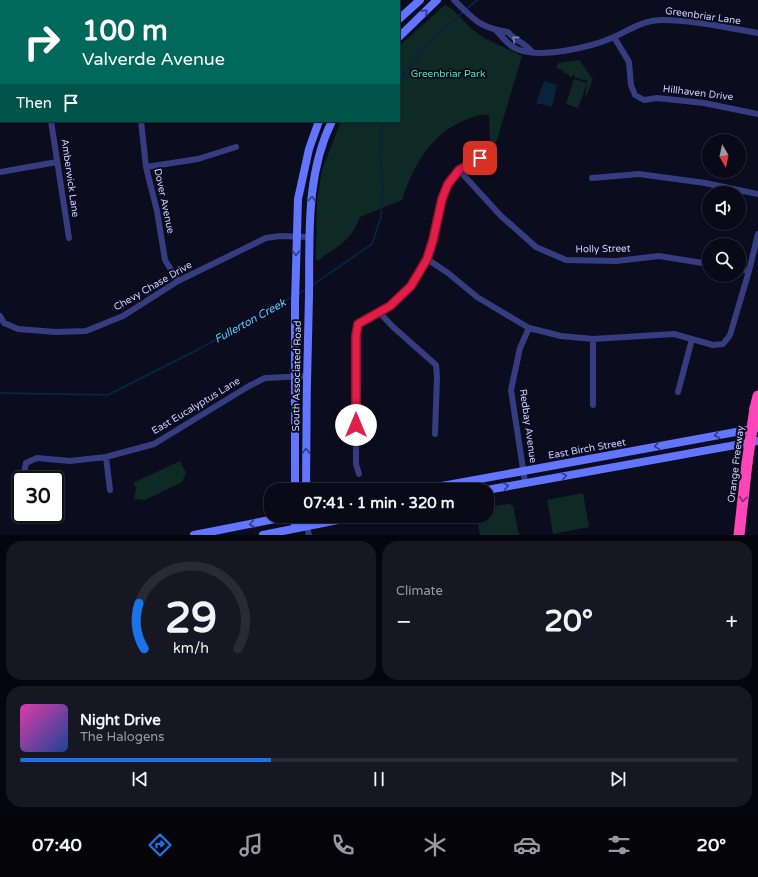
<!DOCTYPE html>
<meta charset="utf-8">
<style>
body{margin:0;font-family:"Varela Round",sans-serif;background:#171724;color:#f1f3f6;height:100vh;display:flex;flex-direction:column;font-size:15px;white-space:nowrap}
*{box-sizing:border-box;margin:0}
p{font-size:13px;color:#999aa1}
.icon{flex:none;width:22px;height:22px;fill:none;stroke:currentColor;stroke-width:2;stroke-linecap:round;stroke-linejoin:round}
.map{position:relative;height:535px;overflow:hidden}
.sheet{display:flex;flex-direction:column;gap:6px;padding:6px;background:#05050d;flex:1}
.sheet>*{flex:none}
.hud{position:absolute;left:0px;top:0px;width:400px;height:122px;box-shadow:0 1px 3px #0004,0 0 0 1px #292a36;background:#00695c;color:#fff;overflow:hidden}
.needle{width:26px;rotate:171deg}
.fabs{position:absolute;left:702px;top:134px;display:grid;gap:8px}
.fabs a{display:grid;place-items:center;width:44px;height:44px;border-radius:50%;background:#090917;box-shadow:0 1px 3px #0004,0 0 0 1px #292a36;font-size:20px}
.speed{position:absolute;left:12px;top:471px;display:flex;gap:8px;font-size:20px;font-weight:700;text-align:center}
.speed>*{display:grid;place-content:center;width:52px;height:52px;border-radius:50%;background:#090917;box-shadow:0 1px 3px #0004,0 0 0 1px #292a36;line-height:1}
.speed .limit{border:2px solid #111;border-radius:6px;background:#fff;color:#111}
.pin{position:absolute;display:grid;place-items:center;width:34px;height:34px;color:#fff;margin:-17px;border-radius:8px;box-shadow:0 2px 6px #0006}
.me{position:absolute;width:44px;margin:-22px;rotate:0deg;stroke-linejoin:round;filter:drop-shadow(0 0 3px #0008)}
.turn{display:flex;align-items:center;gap:14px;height:84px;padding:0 16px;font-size:18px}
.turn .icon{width:52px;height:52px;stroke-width:2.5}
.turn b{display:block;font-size:28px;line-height:34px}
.then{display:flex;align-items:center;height:38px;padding:0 16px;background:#0003;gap:8px;font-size:15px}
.big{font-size:30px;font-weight:800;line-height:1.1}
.sheet .card{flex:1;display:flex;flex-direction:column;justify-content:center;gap:6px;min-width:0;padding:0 14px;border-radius:16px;background:#171724}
.sheet .dial{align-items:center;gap:0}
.dial svg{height:104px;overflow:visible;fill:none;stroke:#292a36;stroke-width:7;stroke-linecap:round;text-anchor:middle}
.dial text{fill:#f1f3f6;stroke:none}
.song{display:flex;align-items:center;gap:12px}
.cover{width:48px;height:48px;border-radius:6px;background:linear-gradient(135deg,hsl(320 70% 55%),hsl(220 70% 35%))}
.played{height:4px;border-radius:2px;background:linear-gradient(90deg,#1a73e8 35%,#292a36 35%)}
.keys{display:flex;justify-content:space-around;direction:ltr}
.heat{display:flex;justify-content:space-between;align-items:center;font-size:22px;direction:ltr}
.sheet .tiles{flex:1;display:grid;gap:6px;grid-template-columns:1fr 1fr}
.card:last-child{grid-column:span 2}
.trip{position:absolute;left:264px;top:483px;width:230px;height:40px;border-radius:16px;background:#090917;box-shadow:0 1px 3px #0004,0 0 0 1px #292a36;font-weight:800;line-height:40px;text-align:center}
.dock{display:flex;height:64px;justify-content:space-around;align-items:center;background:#040409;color:#999aa1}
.dock .icon{width:28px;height:28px}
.dock .selected{color:#1a73e8}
.dock b{font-size:18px;color:#f1f3f6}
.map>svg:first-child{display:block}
.green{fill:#0f2a25}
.water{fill:#07233d}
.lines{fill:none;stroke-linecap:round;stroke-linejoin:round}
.stream{stroke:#07233d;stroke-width:2}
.street{stroke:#353d80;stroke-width:6}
.secondary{stroke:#6175ff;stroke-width:8}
.highway{stroke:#ff45ba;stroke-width:11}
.highway-bridge{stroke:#ff45ba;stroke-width:11}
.oneway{stroke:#323b84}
.oneway2{stroke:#8084c0}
.oneway3{stroke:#86286c}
.route-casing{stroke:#92132f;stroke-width:10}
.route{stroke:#e11d48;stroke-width:7}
.labels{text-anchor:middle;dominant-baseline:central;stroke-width:4;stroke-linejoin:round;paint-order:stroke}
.street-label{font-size:10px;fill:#caccff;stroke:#0c0c1f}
.park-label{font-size:10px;fill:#53e2a9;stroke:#0c0c1f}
.water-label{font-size:11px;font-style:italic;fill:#58cbff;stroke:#0c0c1f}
</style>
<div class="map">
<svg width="758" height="535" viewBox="0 0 758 535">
<rect width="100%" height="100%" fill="#0c0c1f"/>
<path class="green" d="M445 5 452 9 472 29 484 38 522 56 496 143 490 141 489 115C481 114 476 116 468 119 432 132 413 165 402 200L360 217C354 235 340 247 323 256V258L316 261 317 201 322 170 341 121H399V46Z
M579 60 593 79 586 97H585L587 81 574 77 575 75 573 74 572 77 569 76 568 74 564 73 563 70 556 68 558 63Z
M574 79 587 83 578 108 566 104Z
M180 461 186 473 182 482 145 500 134 499 136 488 133 483Z
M583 493 589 527 553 534 547 500Z
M509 504 513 506 519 535H480L477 516H487V507Z"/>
<path class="water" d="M544 81 557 85 552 107 536 103Z"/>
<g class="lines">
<path class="stream" d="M399 80 434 37 477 0
M311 286 372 244 381 217 383 191 381 165 382 121
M298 294 306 289
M0 393 108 395 199 349 292 297"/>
<path class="street" d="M454 0C474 19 479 28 508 32 515 41 526 43 532 52
M4 1 10 0
M496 30C501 36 507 43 513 47 535 61 592 47 614 37 629 30 644 20 662 20 694 20 727 28 758 33
M614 37 629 62 631 85 635 95 644 100 657 98 704 103 758 114
M51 121 69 238
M141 121 146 167 157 211 165 260 178 281
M146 167 198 159 236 147
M459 170 500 215 536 247 566 260 616 261 659 256 709 264
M0 172 57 162
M592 178 639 174 705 183 758 194
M427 259 448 273 477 297 529 328 561 336 593 339 674 334 713 345 723 344 730 335 749 271 758 234
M739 269 749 271
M380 313 392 326 436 365 437 377 435 434
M0 316 4 323 18 329 56 332 86 331 123 316 178 281 266 238 280 236 309 237
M593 339V405
M678 392 692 339
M106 457 110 490
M359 474 356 464V336L358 324 390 306 411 286 427 259 433 240 442 199 448 184 459 170 488 154
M26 480 24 473 26 463 37 458 70 461 106 457 154 444 249 386 265 378 307 376
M525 482 511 390 520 348 529 328
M307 526 309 535"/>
<path class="secondary" d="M197 0 198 1
M340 1 341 0
M399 19 420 0
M399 37 437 0
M0 88H1
M295 490V303L298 199 309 149 319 121
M306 490C306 425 307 361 309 296 310 237 305 176 332 121
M420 490 758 428
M487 490 758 441
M295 516V528
M306 516 307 526
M194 535 290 516
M263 535 358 516"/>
<path class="highway" d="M755 408 758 396
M739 535 747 463"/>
<path class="highway-bridge" d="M747 463 755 408"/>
</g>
<defs><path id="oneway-chevron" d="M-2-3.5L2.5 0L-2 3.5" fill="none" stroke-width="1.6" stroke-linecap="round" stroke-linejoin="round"/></defs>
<g class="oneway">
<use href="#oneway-chevron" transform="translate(425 12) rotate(-44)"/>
<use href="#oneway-chevron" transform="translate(312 199) rotate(-84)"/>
<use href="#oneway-chevron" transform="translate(296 253) rotate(91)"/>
<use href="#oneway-chevron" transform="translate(717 435) rotate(169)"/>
<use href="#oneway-chevron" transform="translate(657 446) rotate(170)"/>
<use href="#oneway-chevron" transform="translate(306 451) rotate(-89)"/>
<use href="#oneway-chevron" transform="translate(564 476) rotate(-10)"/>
<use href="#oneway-chevron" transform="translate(506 486) rotate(-11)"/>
<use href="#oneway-chevron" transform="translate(252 524) rotate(169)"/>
</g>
<use class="oneway2" href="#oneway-chevron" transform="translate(515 39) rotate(-143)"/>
<use class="oneway3" href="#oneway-chevron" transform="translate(743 499) rotate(96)"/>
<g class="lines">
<g class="route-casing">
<path id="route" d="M356 425V336L358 324 390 306 411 286 427 259 433 240 442 199 448 184 459 170 480 158"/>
</g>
<use href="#route" class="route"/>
</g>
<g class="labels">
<g class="street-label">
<text transform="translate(703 16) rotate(8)">Greenbriar Lane</text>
<text transform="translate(698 93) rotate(7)">Hillhaven Drive</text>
<text transform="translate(70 178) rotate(82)">Amberwick Lane</text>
<text transform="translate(164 201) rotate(78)">Dover Avenue</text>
<text transform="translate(603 249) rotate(-1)">Holly Street</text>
<text transform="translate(153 286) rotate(-30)">Chevy Chase Drive</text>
<text transform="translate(297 376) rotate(-89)">South Associated Road</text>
<text transform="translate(196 406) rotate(-31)">East Eucalyptus Lane</text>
<text transform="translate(528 426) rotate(82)">Redbay Avenue</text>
<text transform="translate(587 449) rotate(-10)">East Birch Street</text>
<text transform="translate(736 464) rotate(-83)">Orange Freeway</text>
</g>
<g class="park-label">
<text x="448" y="74">Greenbriar Park</text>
</g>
<g class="water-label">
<text transform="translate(250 321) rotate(-29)">Fullerton Creek</text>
</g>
</g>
</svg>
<div class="fabs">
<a><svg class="needle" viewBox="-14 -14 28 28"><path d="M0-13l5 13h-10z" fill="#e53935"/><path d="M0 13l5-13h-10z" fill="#999aa1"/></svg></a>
<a><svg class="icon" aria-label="sound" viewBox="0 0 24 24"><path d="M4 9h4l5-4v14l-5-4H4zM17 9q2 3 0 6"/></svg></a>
<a><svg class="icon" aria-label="search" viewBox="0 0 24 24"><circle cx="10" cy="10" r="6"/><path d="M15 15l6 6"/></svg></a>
</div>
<div class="speed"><div class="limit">30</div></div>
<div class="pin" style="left:480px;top:158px;background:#d93025"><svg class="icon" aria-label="arrive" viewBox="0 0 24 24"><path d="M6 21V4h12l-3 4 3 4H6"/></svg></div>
<svg class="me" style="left:356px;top:425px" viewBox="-20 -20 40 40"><circle r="19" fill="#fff"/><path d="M0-13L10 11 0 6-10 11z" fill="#e11d48"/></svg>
<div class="trip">07:41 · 1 min · 320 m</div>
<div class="hud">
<div class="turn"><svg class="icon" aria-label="right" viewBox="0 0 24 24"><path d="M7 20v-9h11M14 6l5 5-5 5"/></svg><div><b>100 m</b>Valverde Avenue</div></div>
<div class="then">Then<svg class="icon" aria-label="arrive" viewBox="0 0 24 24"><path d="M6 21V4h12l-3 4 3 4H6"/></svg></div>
</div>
</div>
<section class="sheet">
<div class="tiles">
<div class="card dial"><svg viewBox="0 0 100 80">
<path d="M14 69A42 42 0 1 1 86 69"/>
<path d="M14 69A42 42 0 0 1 10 34" stroke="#1a73e8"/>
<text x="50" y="56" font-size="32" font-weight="700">29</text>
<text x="50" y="72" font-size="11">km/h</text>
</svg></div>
<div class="card"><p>Climate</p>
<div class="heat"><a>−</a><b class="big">20°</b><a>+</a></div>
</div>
<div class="card">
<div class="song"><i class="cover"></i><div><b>Night Drive</b><p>The Halogens</p></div></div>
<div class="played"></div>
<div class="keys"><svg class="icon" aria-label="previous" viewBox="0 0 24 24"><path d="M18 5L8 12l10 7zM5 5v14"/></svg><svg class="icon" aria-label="pause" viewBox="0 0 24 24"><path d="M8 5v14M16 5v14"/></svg><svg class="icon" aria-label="next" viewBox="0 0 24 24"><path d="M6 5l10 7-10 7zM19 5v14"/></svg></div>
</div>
</div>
</section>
<nav class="dock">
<b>07:40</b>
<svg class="icon selected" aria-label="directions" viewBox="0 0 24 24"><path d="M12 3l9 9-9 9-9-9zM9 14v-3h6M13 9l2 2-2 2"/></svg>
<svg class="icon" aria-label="music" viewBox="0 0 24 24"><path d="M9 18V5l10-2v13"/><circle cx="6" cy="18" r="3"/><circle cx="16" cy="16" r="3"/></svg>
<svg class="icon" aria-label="phone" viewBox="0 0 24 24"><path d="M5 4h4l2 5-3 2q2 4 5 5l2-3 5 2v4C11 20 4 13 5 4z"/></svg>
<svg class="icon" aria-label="climate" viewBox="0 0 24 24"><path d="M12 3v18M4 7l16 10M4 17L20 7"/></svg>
<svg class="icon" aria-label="car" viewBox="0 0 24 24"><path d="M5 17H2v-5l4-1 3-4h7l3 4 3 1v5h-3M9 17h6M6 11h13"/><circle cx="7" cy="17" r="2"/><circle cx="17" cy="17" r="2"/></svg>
<svg class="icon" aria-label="filters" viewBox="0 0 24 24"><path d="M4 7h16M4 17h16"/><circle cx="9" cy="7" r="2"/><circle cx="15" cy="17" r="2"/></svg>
<b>20°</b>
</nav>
